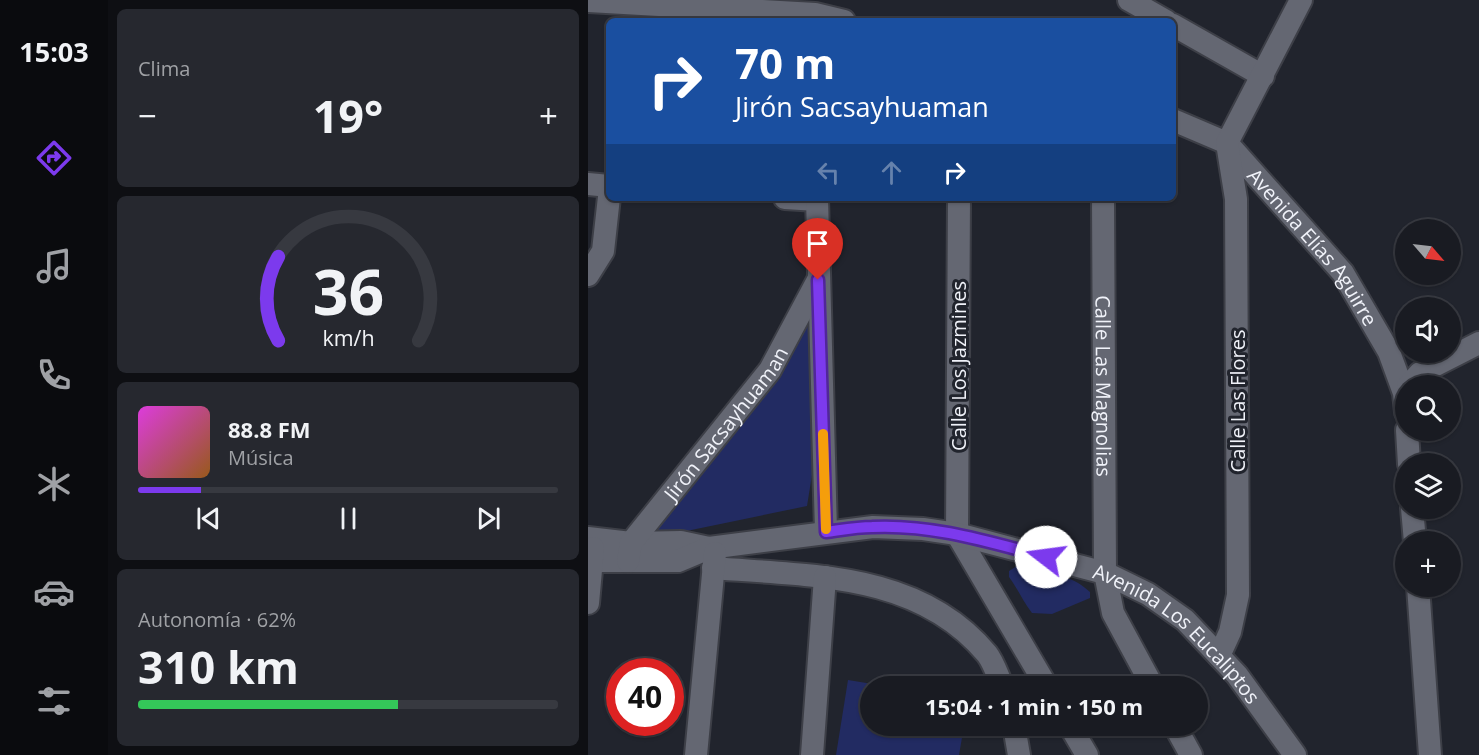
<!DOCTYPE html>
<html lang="es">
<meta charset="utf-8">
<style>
body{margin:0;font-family:"Open Sans",sans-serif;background:#26282f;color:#f1f3f6;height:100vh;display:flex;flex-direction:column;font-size:22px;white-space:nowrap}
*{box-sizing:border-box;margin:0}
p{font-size:20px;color:#9fa1a5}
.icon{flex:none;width:33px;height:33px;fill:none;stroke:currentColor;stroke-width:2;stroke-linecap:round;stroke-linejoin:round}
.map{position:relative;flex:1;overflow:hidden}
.details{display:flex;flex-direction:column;gap:9px;padding:9px;background:#0e0f13;width:480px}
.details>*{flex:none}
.hud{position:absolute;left:18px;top:18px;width:570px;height:183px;border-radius:9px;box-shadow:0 2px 4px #0004,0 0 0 2px #373940;background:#1a4fa0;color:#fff;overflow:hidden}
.needle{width:39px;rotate:118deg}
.fabs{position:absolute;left:807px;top:219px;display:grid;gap:12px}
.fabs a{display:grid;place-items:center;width:66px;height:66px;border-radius:50%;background:#191b22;box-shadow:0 2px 4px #0004,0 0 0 2px #373940;font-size:30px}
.speed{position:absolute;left:18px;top:658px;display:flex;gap:12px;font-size:30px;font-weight:700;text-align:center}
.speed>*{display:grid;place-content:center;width:78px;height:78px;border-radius:50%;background:#191b22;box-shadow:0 2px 4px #0004,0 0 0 2px #373940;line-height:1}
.speed .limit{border:9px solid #d22;background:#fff;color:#111}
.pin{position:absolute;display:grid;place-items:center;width:51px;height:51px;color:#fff;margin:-62px -26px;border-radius:50% 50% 50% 0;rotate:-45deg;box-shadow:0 0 6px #0007}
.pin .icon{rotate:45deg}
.me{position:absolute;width:66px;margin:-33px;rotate:285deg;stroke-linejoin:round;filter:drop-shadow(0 0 4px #0008)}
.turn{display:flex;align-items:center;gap:21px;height:126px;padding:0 30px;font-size:27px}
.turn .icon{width:78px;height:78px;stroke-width:2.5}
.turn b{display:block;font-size:42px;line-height:51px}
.lanes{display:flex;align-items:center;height:57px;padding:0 30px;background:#0003;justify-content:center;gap:30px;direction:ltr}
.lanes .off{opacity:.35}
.big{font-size:45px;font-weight:700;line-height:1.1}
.details .tile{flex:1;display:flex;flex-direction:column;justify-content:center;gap:9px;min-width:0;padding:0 21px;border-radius:9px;background:#26282f}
.details .dial{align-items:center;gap:0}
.dial svg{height:156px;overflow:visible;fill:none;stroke:#373940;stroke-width:7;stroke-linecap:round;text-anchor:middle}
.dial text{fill:#f1f3f6;stroke:none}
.song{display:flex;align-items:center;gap:18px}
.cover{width:72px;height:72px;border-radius:9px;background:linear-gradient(135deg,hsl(300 70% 55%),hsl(30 70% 35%))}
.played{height:6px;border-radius:3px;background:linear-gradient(90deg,#7c3aed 15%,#373940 15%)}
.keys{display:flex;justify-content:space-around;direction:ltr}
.heat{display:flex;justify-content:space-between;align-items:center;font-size:33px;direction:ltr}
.charge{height:9px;border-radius:4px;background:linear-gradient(90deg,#34c759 62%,#373940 0)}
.trip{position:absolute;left:272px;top:676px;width:348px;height:60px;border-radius:30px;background:#191b22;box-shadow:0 2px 4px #0004,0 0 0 2px #373940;font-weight:700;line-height:60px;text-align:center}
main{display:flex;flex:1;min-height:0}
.dock{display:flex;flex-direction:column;width:108px;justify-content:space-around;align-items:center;background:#0a0b0e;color:#9fa1a5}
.dock .icon{width:42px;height:42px}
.dock .selected{color:#7c3aed}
.dock b{font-size:27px;color:#f1f3f6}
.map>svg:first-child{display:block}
.green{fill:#222b62}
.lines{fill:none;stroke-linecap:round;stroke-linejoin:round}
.minor-casing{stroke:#3d3f47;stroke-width:26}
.minor{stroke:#646772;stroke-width:22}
.route-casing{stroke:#51269a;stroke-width:15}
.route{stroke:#7c3aed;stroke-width:10}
.slow{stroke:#f59e0b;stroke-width:10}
.labels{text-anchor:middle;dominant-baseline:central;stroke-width:6;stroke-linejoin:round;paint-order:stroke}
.street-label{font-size:20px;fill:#f0f2f9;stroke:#21242d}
</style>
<main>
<nav class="dock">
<b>15:03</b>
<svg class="icon selected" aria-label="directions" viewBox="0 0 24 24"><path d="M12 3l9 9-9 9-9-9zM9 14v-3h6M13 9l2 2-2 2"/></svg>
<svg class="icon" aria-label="music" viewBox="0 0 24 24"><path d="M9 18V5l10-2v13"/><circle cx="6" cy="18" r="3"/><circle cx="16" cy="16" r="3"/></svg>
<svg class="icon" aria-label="phone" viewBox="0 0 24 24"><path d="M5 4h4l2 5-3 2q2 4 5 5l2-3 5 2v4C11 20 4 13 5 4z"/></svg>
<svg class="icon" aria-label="climate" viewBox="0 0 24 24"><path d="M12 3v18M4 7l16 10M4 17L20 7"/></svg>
<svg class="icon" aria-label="car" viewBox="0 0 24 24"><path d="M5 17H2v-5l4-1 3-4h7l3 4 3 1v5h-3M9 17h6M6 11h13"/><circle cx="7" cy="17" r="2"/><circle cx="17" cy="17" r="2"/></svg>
<svg class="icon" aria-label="filters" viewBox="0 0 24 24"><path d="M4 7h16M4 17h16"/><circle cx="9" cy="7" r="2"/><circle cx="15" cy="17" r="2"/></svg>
</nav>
<section class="details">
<div class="tile"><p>Clima</p>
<div class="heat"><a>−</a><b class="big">19°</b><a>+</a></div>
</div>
<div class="tile dial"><svg viewBox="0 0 100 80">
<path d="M14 69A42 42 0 1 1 86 69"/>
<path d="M14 69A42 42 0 0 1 14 26" stroke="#7c3aed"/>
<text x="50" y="56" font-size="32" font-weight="700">36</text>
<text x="50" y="72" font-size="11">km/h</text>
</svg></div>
<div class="tile">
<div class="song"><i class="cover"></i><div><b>88.8 FM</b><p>Música</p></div></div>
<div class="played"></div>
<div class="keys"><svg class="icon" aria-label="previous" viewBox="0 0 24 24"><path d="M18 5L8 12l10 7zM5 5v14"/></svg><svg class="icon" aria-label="pause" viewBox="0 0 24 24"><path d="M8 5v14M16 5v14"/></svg><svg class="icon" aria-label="next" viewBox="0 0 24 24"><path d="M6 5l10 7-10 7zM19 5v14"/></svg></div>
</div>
<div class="tile"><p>Autonomía · 62%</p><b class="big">310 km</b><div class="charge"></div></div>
</section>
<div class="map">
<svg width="891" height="755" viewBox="0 0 891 755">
<rect width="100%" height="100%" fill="#21242d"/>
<path class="green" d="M221 321 229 444 219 506 84 534H67L66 523 190 374 208 347Z
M429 566C438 566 444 570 453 572 474 578 483 575 502 592V598L464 614 444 613C435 602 430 589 421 577V571Z
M260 680 303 687H282V726H376L371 755H248Z"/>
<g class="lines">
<g class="minor-casing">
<g id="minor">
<path d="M541 0 578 21"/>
<path d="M0 1 227 14 256 21"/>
<path d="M585 25 675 76"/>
<path id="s1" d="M585 120 639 143 755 273 801 352 816 393 818 412"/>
<path d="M0 184 21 186"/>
<path d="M197 198 229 200"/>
<path d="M229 198 238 532"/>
<path d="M371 198 369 534 459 687"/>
<path id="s2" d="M515 198 517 573 525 613 565 687"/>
<path d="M0 275 15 251 21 197"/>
<path d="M820 386 832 373 891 343"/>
<path d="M819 430 821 464"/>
<path d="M824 508 827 542"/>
<path d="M0 538 43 543 93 542 121 548"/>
<path id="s3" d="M0 561H90L121 548 285 527 335 529 369 534 517 573 560 594 597 620 649 675 707 755"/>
<path id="s4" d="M40 561 43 543 182 370 230 280"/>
<path d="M125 568C223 576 331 572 399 654 406 663 410 677 415 687"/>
<path d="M830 586 842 755"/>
<path d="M0 603 5 548"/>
<path d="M631 656 642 632 650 595 648 199 639 143 713 0"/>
<path d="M426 726 431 755"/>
<path d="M482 726 499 755"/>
<path d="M587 726 603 755"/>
<path d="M108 755 127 553"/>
<path d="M224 755 237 577"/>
</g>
</g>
<use href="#minor" class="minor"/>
</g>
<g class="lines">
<g class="route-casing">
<path id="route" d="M230 280 238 532C253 530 269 527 284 527 344 524 401 542 458 557"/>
</g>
<use href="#route" class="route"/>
<path class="slow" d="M235 434 238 529"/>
</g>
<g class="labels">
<g class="street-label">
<text stroke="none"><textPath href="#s1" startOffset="194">Avenida Elías Aguirre</textPath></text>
<text transform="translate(370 366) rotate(-90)">Calle Los Jazmines</text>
<text stroke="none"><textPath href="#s2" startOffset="188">Calle Las Magnolias</textPath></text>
<text transform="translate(649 401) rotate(-90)">Calle Las Flores</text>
<text stroke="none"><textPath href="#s4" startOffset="171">Jirón Sacsayhuaman</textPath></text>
<text stroke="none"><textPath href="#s3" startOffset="621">Avenida Los Eucaliptos</textPath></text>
</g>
</g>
</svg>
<div class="fabs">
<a><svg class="needle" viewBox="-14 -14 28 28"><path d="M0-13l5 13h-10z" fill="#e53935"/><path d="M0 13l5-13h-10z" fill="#9fa1a5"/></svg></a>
<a><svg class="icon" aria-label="sound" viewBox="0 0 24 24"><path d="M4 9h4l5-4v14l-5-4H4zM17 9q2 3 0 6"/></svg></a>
<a><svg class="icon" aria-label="search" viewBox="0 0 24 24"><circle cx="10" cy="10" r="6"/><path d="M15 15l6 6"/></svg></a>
<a><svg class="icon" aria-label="layers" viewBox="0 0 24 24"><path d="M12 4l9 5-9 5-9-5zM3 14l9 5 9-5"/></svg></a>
<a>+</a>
</div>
<div class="speed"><div class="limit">40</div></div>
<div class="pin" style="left:230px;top:280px;background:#d93025"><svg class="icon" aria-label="arrive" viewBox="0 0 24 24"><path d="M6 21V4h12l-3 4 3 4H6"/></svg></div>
<svg class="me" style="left:458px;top:557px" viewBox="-20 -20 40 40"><circle r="19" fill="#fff"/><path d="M0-13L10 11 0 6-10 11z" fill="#7c3aed"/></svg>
<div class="trip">15:04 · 1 min · 150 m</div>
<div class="hud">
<div class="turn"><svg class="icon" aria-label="right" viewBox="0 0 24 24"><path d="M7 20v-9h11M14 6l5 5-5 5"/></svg><div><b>70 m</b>Jirón Sacsayhuaman</div></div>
<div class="lanes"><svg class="icon off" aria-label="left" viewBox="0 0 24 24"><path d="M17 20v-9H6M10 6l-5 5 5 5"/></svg><svg class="icon off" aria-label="ahead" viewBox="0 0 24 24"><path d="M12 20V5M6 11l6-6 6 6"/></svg><svg class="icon" aria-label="right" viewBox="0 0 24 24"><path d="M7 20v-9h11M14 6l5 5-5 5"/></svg></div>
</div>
</div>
</main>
